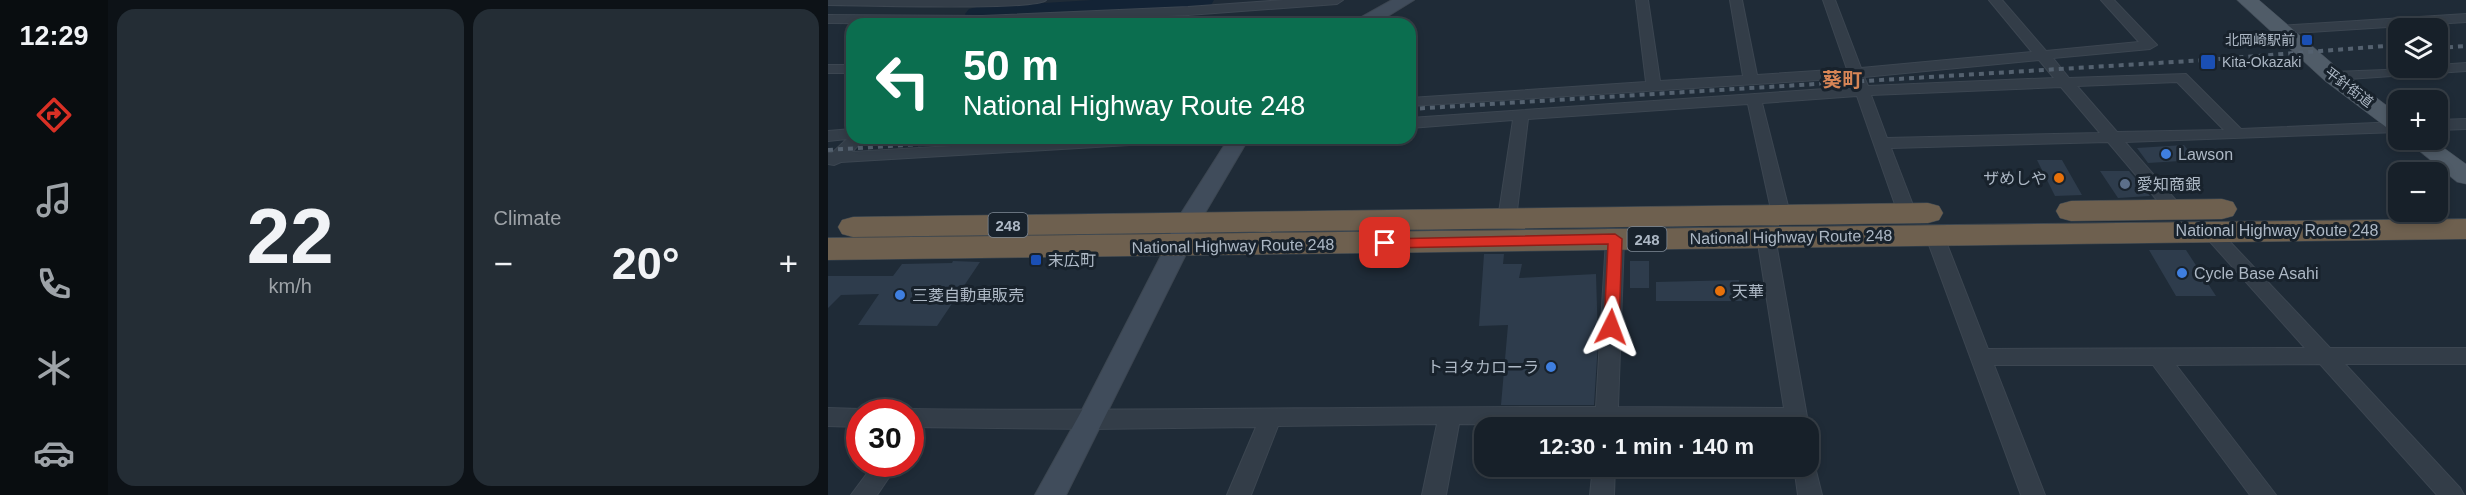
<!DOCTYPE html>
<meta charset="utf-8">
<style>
body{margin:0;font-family:Arial,"Noto Sans JP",sans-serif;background:#242d35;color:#f1f3f6;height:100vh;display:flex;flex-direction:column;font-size:22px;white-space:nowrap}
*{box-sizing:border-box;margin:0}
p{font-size:20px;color:#9ea3a8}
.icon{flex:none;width:33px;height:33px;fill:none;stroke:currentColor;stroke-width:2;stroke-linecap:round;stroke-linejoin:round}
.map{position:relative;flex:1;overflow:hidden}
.panel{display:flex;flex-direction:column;gap:9px;padding:9px;background:#0d1217;width:720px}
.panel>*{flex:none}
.guide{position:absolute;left:18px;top:18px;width:570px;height:126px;border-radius:18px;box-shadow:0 3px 9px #0003,0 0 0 2px #363e46;background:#0b6e4f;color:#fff;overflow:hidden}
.fabs{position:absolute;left:1560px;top:18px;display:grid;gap:12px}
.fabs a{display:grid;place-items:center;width:60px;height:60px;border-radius:12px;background:#172029;box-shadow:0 3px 9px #0003,0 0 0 2px #363e46;font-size:30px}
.speed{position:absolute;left:18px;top:399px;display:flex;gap:12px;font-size:30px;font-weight:700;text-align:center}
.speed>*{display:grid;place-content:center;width:78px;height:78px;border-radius:50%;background:#172029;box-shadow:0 3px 9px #0003,0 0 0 2px #363e46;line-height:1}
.speed .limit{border:9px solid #d22;background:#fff;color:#111}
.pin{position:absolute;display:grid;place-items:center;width:51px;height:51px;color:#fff;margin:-26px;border-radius:12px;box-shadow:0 3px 9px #0006}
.me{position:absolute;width:66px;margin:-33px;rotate:3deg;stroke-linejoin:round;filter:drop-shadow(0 0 4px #0008)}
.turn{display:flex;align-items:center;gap:21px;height:126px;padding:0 18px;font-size:27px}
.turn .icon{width:78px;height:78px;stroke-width:2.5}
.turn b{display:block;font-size:42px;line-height:51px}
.big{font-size:45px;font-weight:700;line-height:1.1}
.panel .widget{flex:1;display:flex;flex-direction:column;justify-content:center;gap:9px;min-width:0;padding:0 21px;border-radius:18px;background:#242d35}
.panel .dial{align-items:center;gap:0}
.dial b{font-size:78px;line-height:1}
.heat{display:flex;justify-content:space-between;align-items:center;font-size:33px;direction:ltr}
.panel .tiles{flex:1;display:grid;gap:9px;grid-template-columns:repeat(2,1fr)}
.trip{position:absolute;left:646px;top:417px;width:345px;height:60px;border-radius:18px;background:#172029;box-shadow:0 3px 9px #0003,0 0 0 2px #363e46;font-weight:700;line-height:60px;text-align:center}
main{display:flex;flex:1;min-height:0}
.tabs{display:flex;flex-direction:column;width:108px;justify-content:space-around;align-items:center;background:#090d10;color:#9ea3a8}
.tabs .icon{width:42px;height:42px}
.tabs .selected{color:#d93025}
.tabs b{font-size:27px;color:#f1f3f6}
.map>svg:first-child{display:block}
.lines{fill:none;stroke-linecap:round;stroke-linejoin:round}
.river{fill:#132335;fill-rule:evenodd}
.building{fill:#2e3c4c}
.street-casing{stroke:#3c4651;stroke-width:2}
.secondary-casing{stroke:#3c4651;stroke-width:2}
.primary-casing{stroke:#3c4651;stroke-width:1}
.highway-casing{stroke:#3d4852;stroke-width:1}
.street{fill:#333d48;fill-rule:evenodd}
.secondary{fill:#404c5b;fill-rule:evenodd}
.primary{fill:#505c68;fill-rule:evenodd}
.highway{fill:#6e604f;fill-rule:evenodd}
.rail{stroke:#54616f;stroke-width:4;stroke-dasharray:5 5;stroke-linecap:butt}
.route{fill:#d93025;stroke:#8d1f18;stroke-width:1.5}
.transit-dot{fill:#1a4fb4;stroke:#18222c;stroke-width:2}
.shop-dot{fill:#3f7fe0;stroke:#18222c;stroke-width:2}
.food-dot{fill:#e8710a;stroke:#18222c;stroke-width:2}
.service-dot{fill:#5c6f8a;stroke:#18222c;stroke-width:2}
.labels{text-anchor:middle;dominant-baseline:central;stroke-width:6;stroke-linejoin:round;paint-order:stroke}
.far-poi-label{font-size:14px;fill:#adb8c5;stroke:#18222c;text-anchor:end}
.far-street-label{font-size:14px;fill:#adb8c5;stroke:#18222c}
.shield{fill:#18222c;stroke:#808b97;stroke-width:1.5}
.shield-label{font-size:15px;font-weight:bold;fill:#adb8c5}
.poi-label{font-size:16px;fill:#adb8c5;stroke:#18222c;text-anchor:start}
.street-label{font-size:16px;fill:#adb8c5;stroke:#18222c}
.quarter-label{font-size:20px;font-weight:bold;fill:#d68556;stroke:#18222c}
</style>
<main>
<nav class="tabs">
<b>12:29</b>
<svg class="icon selected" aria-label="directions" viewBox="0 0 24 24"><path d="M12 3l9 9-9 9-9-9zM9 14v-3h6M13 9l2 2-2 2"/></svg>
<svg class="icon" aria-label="music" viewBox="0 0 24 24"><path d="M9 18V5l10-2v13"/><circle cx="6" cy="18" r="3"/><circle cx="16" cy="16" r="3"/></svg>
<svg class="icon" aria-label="phone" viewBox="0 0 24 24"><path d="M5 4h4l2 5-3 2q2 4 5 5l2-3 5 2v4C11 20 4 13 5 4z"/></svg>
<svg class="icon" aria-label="climate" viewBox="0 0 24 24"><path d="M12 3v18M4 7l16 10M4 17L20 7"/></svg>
<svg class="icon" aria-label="car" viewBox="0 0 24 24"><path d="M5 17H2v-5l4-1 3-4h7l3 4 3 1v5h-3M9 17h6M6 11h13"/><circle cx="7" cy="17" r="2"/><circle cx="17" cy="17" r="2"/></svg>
</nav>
<section class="panel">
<div class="tiles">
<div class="widget dial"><b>22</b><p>km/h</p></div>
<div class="widget"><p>Climate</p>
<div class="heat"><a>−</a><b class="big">20°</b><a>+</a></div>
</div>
</div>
</section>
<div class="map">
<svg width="1638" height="495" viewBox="0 0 1638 495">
<rect width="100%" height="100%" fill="#1f2b37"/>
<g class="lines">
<path class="river" d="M265 0H386L383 5 375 7 149 21 141 19 137 14 141 9 149 7Z"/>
</g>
<path class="building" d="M1356 145 1368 160 1320 163 1309 148Z
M1209 160H1234L1254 195 1227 196Z
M1272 171H1301L1322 196 1290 198Z
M1321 250H1358L1388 296H1348Z
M656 254H676L675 264H694L691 278 768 274 770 342 766 405H673L680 325 651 326Z
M125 261 152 262 109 326 30 325 51 294 13 295 0 308V276H65L74 264 124 263Z
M802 261H821V288H802Z
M911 280 914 301H828V282Z"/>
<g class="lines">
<g class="street-casing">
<path id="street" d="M0 0H218C207 11 29 5 0 5Z
M456 0H515L509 4 360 15 154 24 0 23V15L154 16 360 7Z
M808 0H820L832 81 915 76 902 0H914L929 75 1019 69 995 0H1007L1033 68 1204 52 1161 0H1174L1218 51 1311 42 1273 0H1286L1329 45 1322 49 1225 58 1241 78 1358 74 1413 129 1570 122V132L1297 142 1352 205 1355 209 1352 213H1340L1280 142 1063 148 1088 213 1085 217H1073L1070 213 1029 96 934 103 962 214 959 218H947L944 214 920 104 700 119 688 219 685 223H673L670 219 685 120 582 128V118L1026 87 1022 78 582 106V98L818 82ZM1211 60 1226 78 1040 86 1036 77ZM1349 82 1396 130 1289 132 1249 86ZM1233 87 1272 133 1059 138 1043 95Z
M1638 14V22L1451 34 1444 30 1451 26Z
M1638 63V71L1505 80 1498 76 1505 72 1610 68V65Z
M0 65H24V73H0Z
M1638 119V129L1610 130V120Z
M24 129V138H37L24 152 254 138H343L335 143 13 162 6 165 0 164V153H4L19 139 0 141V131Z
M1382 225 1388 227 1502 348H1638V364H1517L1632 488 1636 495H1609L1492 364 1348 365 1448 495H1422L1325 365H1166L1217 495H1193L1097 234 1100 230H1112L1115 234 1160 349 1477 348 1376 235 1373 231 1376 227Z
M938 231 944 233 947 237 981 428 789 425 788 428H768L767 425 631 424 618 495H594L609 424 450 426 423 495H399L428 427 263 429 82 427V412H74L82 409C311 412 539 406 768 407L778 239 781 235H793L796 239 790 407 956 408 929 237 932 233Z
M0 408 32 409 40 412H32V427L0 426Z
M981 458 985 459 994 495H970L966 466H981Z
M46 464H70L49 495H23Z
M765 466H787L786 495H762Z"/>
</g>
<g class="secondary-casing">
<path id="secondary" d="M564 0H586L547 24H525L528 20Z
M401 138H421L371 223 361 248 238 495H207L253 412 337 248 347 223Z"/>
</g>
<g class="primary-casing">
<path id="primary" d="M1409 0H1431L1513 71 1570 114V132L1562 130 1497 81Z
M1578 140H1605L1638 164V184L1629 182Z"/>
</g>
<g class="highway-casing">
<path id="highway" d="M1394 199 1405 202 1409 209 1405 216 1394 219 1243 221 1232 218 1228 211 1232 204 1243 201Z
M1100 203 1111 206 1115 213 1111 220 1100 223 25 237 14 234 10 227 14 220 25 217Z
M1638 219V239L0 260V238Z"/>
</g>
<use href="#street" class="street"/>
<use href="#secondary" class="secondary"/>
<use href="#primary" class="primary"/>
<use href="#highway" class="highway"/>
<path class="rail" d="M1610 48 1638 46
M582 109 1378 60 1570 45
M0 150 187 138"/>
</g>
<path class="route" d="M787 234 794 239 791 327 788 331H778L776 327 780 244 557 248 550 243 557 239Z"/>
<g class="transit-dot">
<rect x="1473" y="34" width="12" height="12" rx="3"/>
<rect x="1372" y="54" width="16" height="16" rx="3"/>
<rect x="202" y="254" width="12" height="12" rx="3"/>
</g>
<g class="shop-dot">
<circle cx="1338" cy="154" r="6"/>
<circle cx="1354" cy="273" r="6"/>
<circle cx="72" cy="295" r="6"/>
<circle cx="723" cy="367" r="6"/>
</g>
<g class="food-dot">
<circle cx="1231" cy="178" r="6"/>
<circle cx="892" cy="291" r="6"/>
</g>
<circle class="service-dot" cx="1297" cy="184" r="6"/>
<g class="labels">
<g class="far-poi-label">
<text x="1467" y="40">北岡崎駅前</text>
<text x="1394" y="62" text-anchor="start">Kita-Okazaki</text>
</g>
<g class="far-street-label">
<text transform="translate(1521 87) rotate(37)">平針街道</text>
</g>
<g class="shield">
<rect x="160.5" y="213" width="39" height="24" rx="4.5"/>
<rect x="799.5" y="227" width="39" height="24" rx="4.5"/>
</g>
<g class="shield-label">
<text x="180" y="225">248</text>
<text x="819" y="239">248</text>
</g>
<g class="poi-label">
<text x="1350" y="154">Lawson</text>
<text x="1219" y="178" text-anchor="end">ザめしや</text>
<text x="1309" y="184">愛知商銀</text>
<text x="220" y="260">末広町</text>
<text x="1366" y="273">Cycle Base Asahi</text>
<text x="904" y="291">天華</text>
<text x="84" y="295">三菱自動車販売</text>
<text x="711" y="367" text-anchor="end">トヨタカローラ</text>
</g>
<g class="street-label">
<text x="1449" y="230">National Highway Route 248</text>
<text transform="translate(963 237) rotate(-1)">National Highway Route 248</text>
<text transform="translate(405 246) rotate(-1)">National Highway Route 248</text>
</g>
<g class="quarter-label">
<text x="1014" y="80">葵町</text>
</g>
</g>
</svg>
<div class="fabs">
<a><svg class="icon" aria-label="layers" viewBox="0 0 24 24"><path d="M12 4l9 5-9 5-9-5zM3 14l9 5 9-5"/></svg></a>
<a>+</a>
<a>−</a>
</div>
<div class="speed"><div class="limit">30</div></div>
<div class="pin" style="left:557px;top:243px;background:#d93025"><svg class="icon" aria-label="arrive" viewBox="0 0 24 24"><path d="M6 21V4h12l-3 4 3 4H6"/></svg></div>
<svg class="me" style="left:783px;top:327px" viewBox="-20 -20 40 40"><path d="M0-17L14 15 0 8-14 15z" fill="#d93025" stroke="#fff" stroke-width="4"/></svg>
<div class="trip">12:30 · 1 min · 140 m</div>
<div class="guide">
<div class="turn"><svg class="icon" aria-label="left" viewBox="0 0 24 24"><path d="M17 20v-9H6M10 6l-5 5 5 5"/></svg><div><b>50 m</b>National Highway Route 248</div></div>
</div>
</div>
</main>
